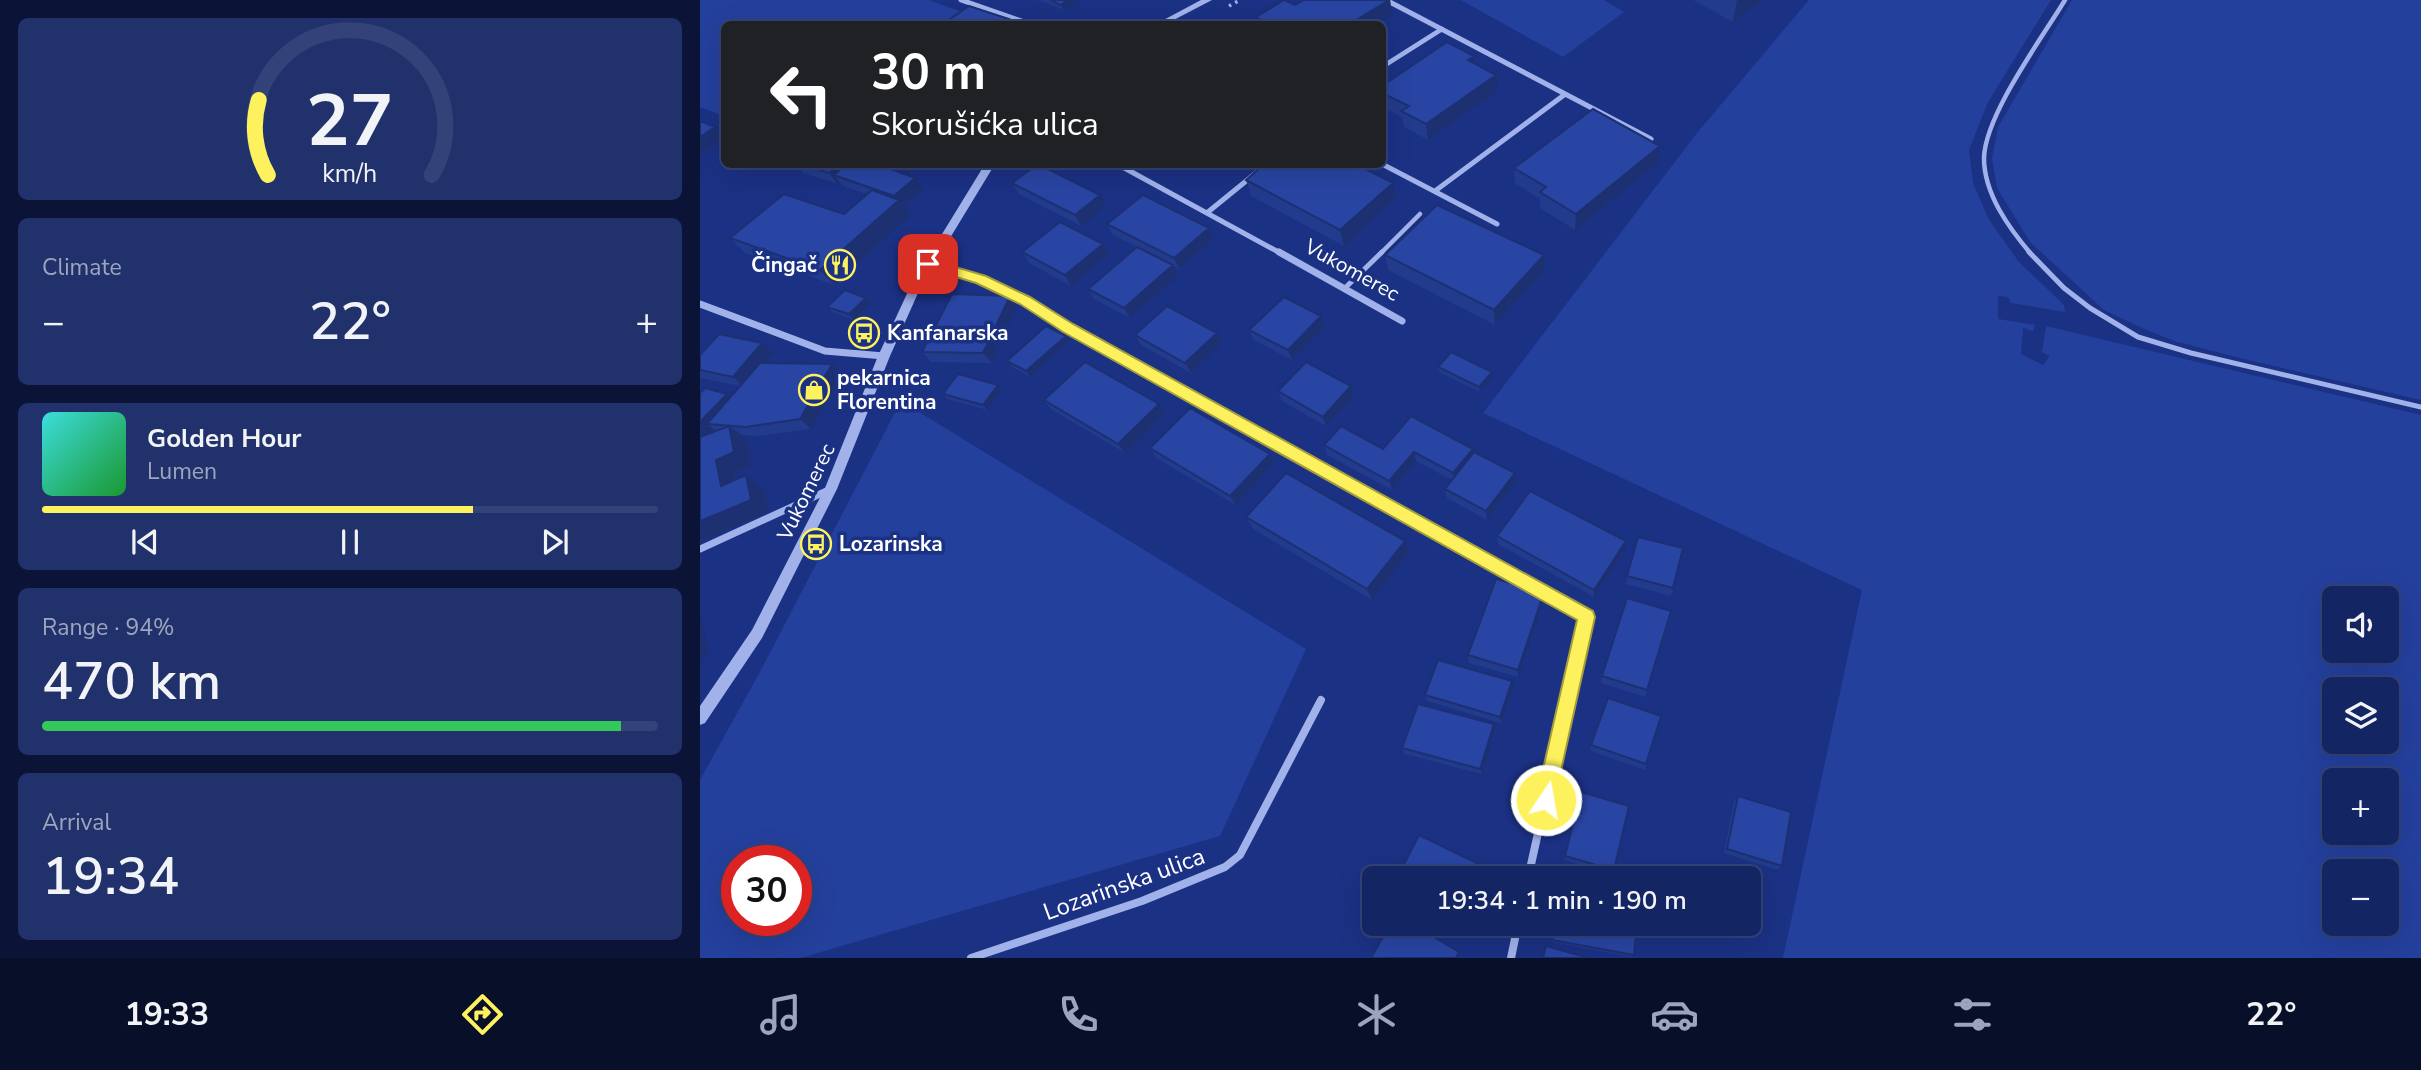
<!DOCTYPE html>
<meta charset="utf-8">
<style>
body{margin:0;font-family:"Nunito Sans",sans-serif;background:#21316c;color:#f1f3f6;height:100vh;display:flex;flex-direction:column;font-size:26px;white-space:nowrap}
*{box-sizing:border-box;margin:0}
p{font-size:23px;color:#9da5be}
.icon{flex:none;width:38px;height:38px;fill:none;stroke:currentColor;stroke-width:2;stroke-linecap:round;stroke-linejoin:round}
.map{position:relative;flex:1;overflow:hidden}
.side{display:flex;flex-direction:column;gap:18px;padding:18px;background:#0b1436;width:700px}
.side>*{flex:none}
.banner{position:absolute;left:21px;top:21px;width:665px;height:147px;border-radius:10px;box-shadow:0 7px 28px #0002,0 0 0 2px #334278;background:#202124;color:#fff;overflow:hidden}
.fabs{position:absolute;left:1622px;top:586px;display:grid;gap:14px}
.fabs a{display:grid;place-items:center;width:77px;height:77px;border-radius:10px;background:#142563;box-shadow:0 7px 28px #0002,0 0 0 2px #334278;font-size:35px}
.speed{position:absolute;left:21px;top:845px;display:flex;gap:14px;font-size:35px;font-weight:700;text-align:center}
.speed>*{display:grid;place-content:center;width:91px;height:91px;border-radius:50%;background:#142563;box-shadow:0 7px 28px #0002,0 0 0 2px #334278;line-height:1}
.speed .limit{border:10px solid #d22;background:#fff;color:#111}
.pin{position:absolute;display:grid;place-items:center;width:60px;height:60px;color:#fff;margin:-30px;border-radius:14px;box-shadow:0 4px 10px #0006}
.me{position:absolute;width:77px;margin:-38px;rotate:12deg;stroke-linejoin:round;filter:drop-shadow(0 0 5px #0008)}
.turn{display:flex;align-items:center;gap:24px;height:147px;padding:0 35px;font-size:32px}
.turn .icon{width:91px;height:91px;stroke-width:2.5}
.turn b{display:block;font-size:49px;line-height:60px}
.big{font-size:52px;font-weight:600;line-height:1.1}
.side .widget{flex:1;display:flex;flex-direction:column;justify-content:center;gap:10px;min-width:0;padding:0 24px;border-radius:10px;background:#21316c}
.side .dial{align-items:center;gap:0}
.dial svg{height:182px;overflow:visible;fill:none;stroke:#334278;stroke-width:7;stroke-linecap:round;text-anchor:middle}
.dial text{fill:#f1f3f6;stroke:none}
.song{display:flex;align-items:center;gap:21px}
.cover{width:84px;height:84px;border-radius:10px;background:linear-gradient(135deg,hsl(180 70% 55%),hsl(130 70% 35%))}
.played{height:7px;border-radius:4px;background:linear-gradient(90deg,#fdf25d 70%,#334278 70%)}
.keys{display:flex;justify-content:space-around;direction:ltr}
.heat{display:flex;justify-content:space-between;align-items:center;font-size:38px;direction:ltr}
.charge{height:10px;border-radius:5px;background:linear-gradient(90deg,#34c759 94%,#334278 0)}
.trip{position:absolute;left:662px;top:866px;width:399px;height:70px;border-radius:10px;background:#142563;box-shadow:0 7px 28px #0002,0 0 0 2px #334278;font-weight:600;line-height:70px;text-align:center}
.tabs{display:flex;height:112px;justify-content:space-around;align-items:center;background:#080f28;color:#9da5be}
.tabs .icon{width:49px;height:49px}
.tabs .on{color:#fdf25d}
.tabs b{font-size:32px;color:#f1f3f6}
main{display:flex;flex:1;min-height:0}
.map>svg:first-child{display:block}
.green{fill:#24409d;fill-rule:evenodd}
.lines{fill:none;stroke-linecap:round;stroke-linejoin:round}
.path{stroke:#a1b2eb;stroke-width:3.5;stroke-dasharray:2.5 4.5;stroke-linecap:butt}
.service-far1{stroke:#a1b2eb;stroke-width:4.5}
.service{stroke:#a1b2eb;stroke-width:5}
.minor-far2{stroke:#a1b2eb;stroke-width:5}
.minor-far1{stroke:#a1b2eb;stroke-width:7}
.minor{stroke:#a1b2eb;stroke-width:8}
.tertiary{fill:#a1b2eb;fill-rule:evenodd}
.wall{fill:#233b8c}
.shaded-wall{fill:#1d3072}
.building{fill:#2945a3;stroke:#1d3072;stroke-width:2}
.route{fill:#fdf25d;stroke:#a49d3c;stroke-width:2}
.labels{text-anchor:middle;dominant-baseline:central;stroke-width:7;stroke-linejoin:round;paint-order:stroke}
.poi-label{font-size:21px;font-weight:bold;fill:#fff;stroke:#1b3184;text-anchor:start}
.street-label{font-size:21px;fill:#fff;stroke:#1b3184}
.near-street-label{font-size:24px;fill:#fff;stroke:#1b3184}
</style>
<main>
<section class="side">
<div class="widget dial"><svg viewBox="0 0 100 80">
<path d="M14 69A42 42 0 1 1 86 69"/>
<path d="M14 69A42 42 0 0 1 10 36" stroke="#fdf25d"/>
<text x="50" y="56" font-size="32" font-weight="700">27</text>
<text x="50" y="72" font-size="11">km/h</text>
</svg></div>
<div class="widget"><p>Climate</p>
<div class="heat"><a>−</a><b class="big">22°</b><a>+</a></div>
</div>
<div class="widget">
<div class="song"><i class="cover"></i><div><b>Golden Hour</b><p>Lumen</p></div></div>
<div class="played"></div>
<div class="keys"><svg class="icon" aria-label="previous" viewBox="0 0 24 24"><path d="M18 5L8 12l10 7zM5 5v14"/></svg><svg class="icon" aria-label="pause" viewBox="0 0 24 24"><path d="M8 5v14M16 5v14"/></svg><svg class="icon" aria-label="next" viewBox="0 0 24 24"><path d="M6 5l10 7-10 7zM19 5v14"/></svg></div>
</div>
<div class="widget"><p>Range · 94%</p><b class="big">470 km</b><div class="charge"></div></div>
<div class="widget"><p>Arrival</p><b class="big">19:34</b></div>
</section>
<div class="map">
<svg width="1721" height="958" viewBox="0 0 1721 958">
<rect width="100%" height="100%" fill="#1b3184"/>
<path class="green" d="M0 0H228L265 13 248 24H24V116L0 107Z
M761 0H904L924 12 863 57Z
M1109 0H1351L1288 102 1269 150 1273 183 1289 220 1319 262 1364 305 1365 312 1311 303 1308 297 1298 296V319L1335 325 1333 331 1323 328 1321 354 1343 365 1350 356 1342 352 1346 326 1721 415V958H1083L1162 590 783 413 997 133ZM1634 598H1687V651H1634ZM1634 690H1687V742H1634ZM1634 780H1687V833H1634ZM1634 872H1687V924H1634Z
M1372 0H1721V400L1544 359 1474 341 1442 328 1404 310 1330 242 1297 188 1292 158 1298 127Z
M201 401 606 649 520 836 100 958H0V780L61 670ZM37 861H96V920H37Z"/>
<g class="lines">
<path class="path" d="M529 6 540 0"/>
<path class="service-far1" d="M682 67 742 29
M680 254 720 214
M1331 254C1309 228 1284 194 1284 158 1285 115 1342 38 1365 0"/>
<path class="service" d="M1329 252 1364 288 1390 308 1438 337 1491 353 1721 407
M645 288 682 252"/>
<path class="minor-far2" d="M261 0 330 24
M686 0 951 139
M417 164 582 254
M682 164 797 224
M735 191 864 95
M508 212 567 164"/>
<path class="minor-far1" d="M579 252 702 321
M228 264 281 279 325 301 368 328 798 568
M0 304 125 351 184 356
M0 549 131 489"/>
<path class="minor" d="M795 566 886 617 828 878
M271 958 442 901 525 867 540 855 621 700
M811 958 818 924"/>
<path class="tertiary" d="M501 0H512L466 24H456Z
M285 164H295L222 284 190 356 137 489 62 638 5 723 0 725V706L52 630 125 488 178 356 212 283Z"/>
</g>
<path class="wall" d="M339 0H379L364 10Z
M604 0H690L692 15 678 24H558L556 17 595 5Z
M993 0H1064L1033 22Z
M775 64 797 91 728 140 704 127 702 117 682 107V86Z
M960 146 959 162 875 230 840 208V199L815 183 814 168Z
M96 164H221L208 175 215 178 223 189 204 205 211 215 134 285 45 253 30 238 144 214 167 194 143 186 140 183 138 184 103 173Z
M496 164H513L507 170Z
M546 180 693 183 696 199 644 246 551 196Z
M312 183 400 195 406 206 381 226 319 194Z
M407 224 513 239 479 269 473 266 478 276 430 318 394 299 388 289 437 247 413 235Z
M403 244 409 255 371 286 329 263 322 252Z
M685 255H844V271L795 325 688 270Z
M310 296 317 306 292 363 231 362 222 352Z
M166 298 171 303 154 320 132 312 127 307Z
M624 327 592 360 554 340 549 330Z
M517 333 522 343 491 373 441 345 435 335Z
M369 341 330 377 311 366 307 361Z
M73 353 65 363 143 374 111 429 58 436 41 435 47 439 52 466 34 473 36 480 64 488 69 512 0 542V393L27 394 31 397 40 386 1 378 0 377V355Z
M738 367 793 377 780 392 739 372Z
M651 386 654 396 626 426 582 401 578 391Z
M302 390 287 410 247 399 243 394Z
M344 400 465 414 425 453 351 409Z
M624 445 683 449H773V453L815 473 816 482 787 520 747 498 745 489 752 480 716 461 692 490 627 455Z
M450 448 570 454 574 463 536 505 456 458Z
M546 517 705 541 709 553 672 600 553 529Z
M797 536 925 550 894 597 798 544Z
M983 548 971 596 926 584 927 576Z
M844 600 818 677 769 663 768 655Z
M970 619 945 697 901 683 902 676Z
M813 688 801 723 727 701 725 695Z
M961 716 945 770 891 751V745Z
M795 730 782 774 705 754 702 748Z
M1038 796 1082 866 1077 870 1024 853 1034 801Z
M929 806 913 874 864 860 865 856Z
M748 924H767L763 932Z
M852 940 934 955 932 957 852 942Z"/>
<path class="shaded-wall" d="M367 0H379L364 10 361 5Z
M689 0H690L692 15 678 24H650Z
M1037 0H1064L1033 22Z
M309 19 312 24H301Z
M774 56 776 72 768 60Z
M796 75 797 91 728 140 726 124Z
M15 127 24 139 0 155V137Z
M960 146 959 162 875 230 876 214Z
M140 164H161L134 175 140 183 138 184 129 173Z
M200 164H221L201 181 193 170Z
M505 164H513L507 170Z
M215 178 223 189 204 205 211 215 134 285 120 270 198 201 194 196Z
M693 183 696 199 644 246 640 230Z
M400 195 406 206 381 226 375 215Z
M509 228 513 239 479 269 474 258Z
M403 244 409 255 371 286 365 275Z
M844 255V271L795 325 794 310Z
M473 265 478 276 430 318 424 308Z
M310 296 317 306 292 363 283 353Z
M166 298 171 303 154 320 149 314Z
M621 316 624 327 592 360 588 350Z
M517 333 522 343 491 373 485 363Z
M366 336 369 341 330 377 326 371Z
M62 343 73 353 44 387 33 377Z
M132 364 143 374 111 429 100 419Z
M792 372 793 377 780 392 779 387Z
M298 385 302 390 287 410 283 405Z
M651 386 654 396 626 426 623 417Z
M27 394 39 403 7 424 15 430 0 445V422Z
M459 404 465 414 425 453 418 444Z
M29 426 47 439 52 466 34 473 39 499 21 486 16 460Z
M773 449 774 458 755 482 753 473Z
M714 452 716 461 692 490 689 481Z
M570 454 574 463 536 505 530 496Z
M815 473 816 482 787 520 786 511Z
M46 475 64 488 69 512 0 542V521Z
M705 541 709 553 672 600 667 589Z
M926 541 925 550 894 597V590Z
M844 592V600L818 677V670Z
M0 613 9 654 0 659Z
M812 681 813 688 801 723 800 717Z
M794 724 795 730 782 774 780 769Z
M789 869 790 873 788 878H785Z
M763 924H767L763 932 761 929Z"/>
<path class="building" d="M350 0H367L361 5Z
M584 0 595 5 604 0H689L650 24H566H567L556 17Z
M269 6 309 19 301 24H243Z
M747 42 774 56 768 60 796 75 726 124 701 111 709 106 682 93V86Z
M893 109 960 146 876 214 840 192 846 187 814 168Z
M0 121 15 127 0 137Z
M102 164H140L129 173Z
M146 164H200L193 170 215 178 194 196 134 175Z
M338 164 400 195 375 215 312 183Z
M564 164H656L693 183 640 230 546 180Z
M172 190 199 200 120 270 30 238 84 194 144 214Z
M443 195 509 228 474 258 407 224Z
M737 205 844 255 794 310 685 255Z
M360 222 403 244 365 275 322 252Z
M437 247 473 265 424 308 388 289Z
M145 290 166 298 149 314 127 307Z
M252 294 310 296 283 353 222 352Z
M584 297 621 316 588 350 549 330Z
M467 306 517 333 485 363 435 335Z
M346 326 366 336 326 371 307 361Z
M19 334 62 343 33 377 0 370V355Z
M751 352 792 372 779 387 738 367Z
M385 362 459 404 418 444 344 400Z
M606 362 651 386 623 417 578 391Z
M60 363 132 364 100 419 46 427 7 424Z
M258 374 298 385 283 405 243 394Z
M5 388 27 394 0 422V393Z
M490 408 570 454 530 496 450 448Z
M711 416 773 449 753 473 714 452 689 481 624 445 641 426 683 449Z
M29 426 34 452 16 460 21 486 46 475 51 500 0 521V437Z
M774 452 815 473 786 511 745 489Z
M586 473 705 541 667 589 546 517Z
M830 491 926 541 894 590 797 536Z
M938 537 983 548 973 588 927 576Z
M796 579 844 592 818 670 768 655Z
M927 598 971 611 947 690 902 676Z
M738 660 812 681 800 717 725 695Z
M908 698 961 716 946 764 891 745Z
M718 704 794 724 780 769 702 748Z
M881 792 929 806 914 870 865 856Z
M1038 796 1091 812 1082 866 1027 849Z
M719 835 789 869 785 878H697Z
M690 924H712L759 952 756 958H671Z
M751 924H763L761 929Z
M854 924H937L934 955 852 940Z
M846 946 889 958H843Z"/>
<path class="route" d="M228 259 286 276 330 297 373 324 893 611 895 617 853 807 846 810 839 807 836 800 877 620 363 332 320 304 276 283 223 267V260Z"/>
<defs>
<g id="restaurant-ring" transform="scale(1.575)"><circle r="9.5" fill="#1b3184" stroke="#fdf25d" stroke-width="1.5"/><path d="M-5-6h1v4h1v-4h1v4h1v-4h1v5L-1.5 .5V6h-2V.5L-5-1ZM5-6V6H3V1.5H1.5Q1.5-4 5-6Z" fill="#fdf25d"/></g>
<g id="bus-ring" transform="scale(1.575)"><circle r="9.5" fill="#1b3184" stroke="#fdf25d" stroke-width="1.5"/><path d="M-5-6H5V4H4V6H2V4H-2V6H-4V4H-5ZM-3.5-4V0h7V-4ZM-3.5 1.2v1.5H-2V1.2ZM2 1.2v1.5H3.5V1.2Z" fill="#fdf25d"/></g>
<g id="shop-ring" transform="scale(1.575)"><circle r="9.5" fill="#1b3184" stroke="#fdf25d" stroke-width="1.5"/><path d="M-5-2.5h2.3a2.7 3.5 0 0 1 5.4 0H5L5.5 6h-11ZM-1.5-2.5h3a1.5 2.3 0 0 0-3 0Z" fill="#fdf25d"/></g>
</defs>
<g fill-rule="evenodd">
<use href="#restaurant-ring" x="140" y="265"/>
<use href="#bus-ring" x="164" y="333"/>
<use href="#shop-ring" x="114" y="390"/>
<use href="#bus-ring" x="116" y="544"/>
</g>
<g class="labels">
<g class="poi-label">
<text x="117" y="265" text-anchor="end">Čingač</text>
<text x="187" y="333">Kanfanarska</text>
<text x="137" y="378">pekarnica<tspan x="137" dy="24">Florentina</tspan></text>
<text x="139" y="544">Lozarinska</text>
</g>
<g class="street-label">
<text transform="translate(652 270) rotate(29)">Vukomerec</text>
<text transform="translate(106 492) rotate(-64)">Vukomerec</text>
</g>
<g class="near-street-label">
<text transform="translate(424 884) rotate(-20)">Lozarinska ulica</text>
</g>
</g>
</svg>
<div class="fabs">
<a><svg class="icon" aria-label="sound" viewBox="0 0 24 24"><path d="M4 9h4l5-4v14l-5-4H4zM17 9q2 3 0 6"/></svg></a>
<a><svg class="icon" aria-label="layers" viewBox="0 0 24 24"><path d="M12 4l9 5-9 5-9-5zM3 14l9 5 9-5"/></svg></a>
<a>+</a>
<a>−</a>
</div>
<div class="speed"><div class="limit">30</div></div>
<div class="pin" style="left:228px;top:264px;background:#d93025"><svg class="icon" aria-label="arrive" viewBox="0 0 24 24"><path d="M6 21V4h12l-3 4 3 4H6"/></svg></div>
<svg class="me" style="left:846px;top:800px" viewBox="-20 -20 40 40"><circle r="17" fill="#fdf25d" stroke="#fff" stroke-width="3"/><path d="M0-11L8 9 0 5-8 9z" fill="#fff"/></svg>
<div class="trip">19:34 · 1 min · 190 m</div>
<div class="banner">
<div class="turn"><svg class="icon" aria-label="left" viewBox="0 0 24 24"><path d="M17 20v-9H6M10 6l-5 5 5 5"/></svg><div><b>30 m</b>Skorušićka ulica</div></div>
</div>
</div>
</main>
<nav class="tabs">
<b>19:33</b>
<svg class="icon on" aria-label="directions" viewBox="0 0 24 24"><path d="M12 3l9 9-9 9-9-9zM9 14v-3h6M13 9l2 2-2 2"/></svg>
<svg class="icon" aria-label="music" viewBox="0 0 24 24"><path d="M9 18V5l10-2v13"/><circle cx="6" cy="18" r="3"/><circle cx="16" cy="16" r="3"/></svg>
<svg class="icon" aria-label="phone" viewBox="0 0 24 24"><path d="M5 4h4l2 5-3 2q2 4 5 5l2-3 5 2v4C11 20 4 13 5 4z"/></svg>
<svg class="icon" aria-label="climate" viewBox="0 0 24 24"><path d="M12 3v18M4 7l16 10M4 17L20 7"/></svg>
<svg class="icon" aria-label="car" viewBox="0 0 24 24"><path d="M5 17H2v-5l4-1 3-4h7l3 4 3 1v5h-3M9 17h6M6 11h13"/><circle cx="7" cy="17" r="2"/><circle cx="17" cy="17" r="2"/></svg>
<svg class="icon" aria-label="filters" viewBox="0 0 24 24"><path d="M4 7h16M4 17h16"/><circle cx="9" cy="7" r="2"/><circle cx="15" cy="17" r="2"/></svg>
<b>22°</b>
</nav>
